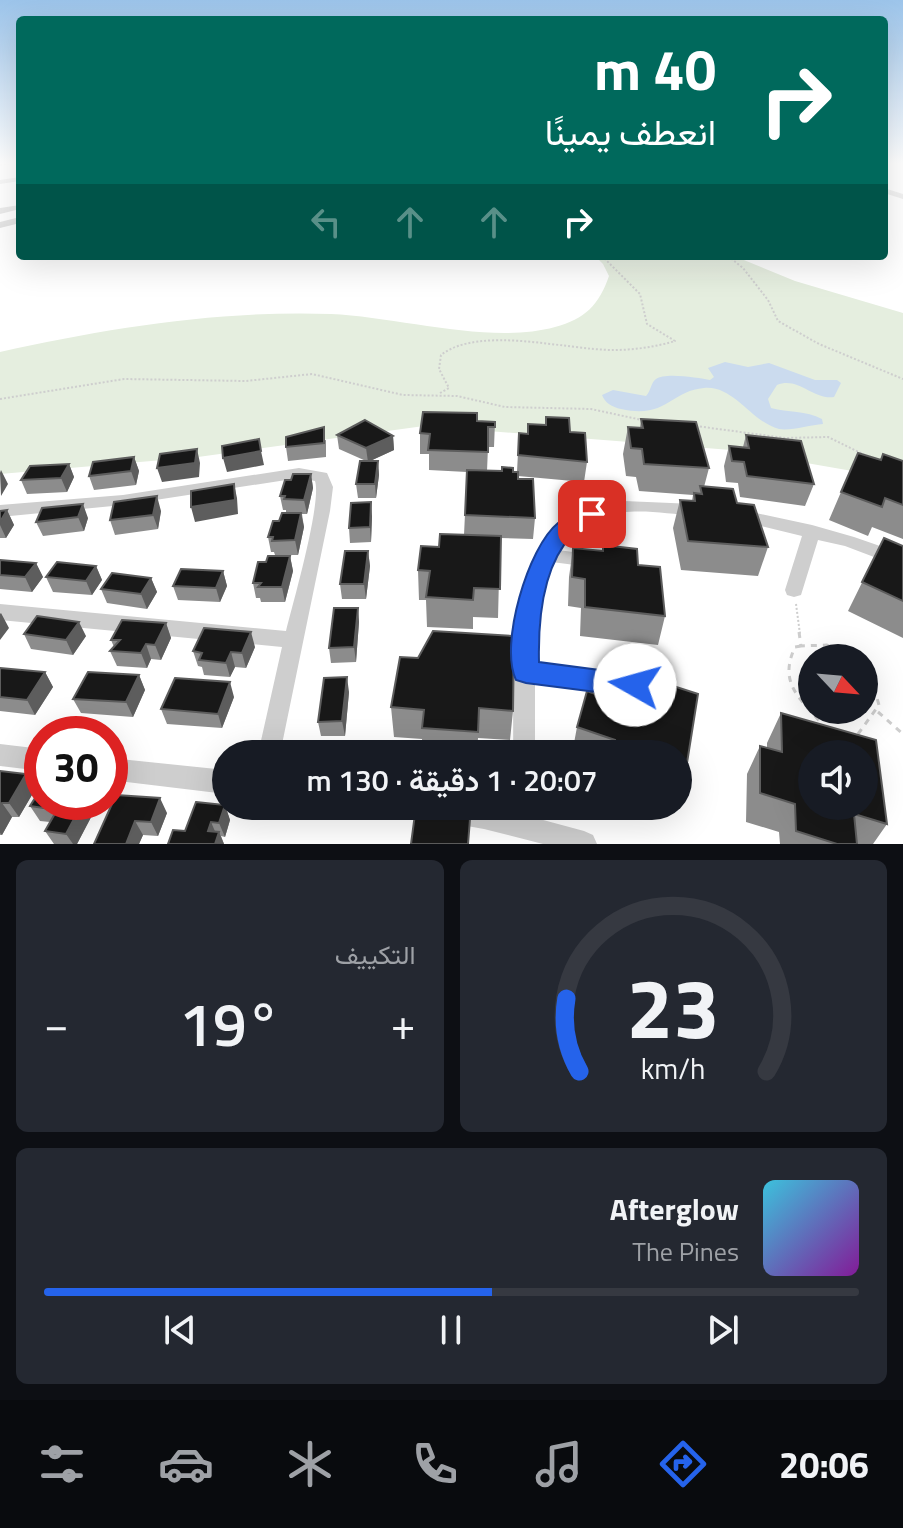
<!DOCTYPE html>
<html lang="ar">
<meta charset="utf-8">
<style>
body{margin:0;font-family:"Titillium Web",Vazirmatn,sans-serif;background:#242831;color:#f1f3f6;direction:rtl;height:100vh;display:flex;flex-direction:column;font-size:30px;white-space:nowrap}
*{box-sizing:border-box;margin:0}
p{font-size:26px;color:#9ea1a6}
.icon{flex:none;width:44px;height:44px;fill:none;stroke:currentColor;stroke-width:2;stroke-linecap:round;stroke-linejoin:round}
.map{position:relative;height:844px;overflow:hidden;direction:ltr}
.details{display:flex;flex-direction:column;gap:16px;padding:16px;background:#0d0f14;flex:1}
.details>*{flex:none}
.guide{position:absolute;left:16px;top:16px;width:872px;height:244px;border-radius:8px;box-shadow:0 8px 32px #0002;direction:rtl;background:#00695c;color:#fff;overflow:hidden}
.needle{width:52px;rotate:116deg}
.fabs{position:absolute;left:798px;top:644px;display:grid;gap:16px}
.fabs a{display:grid;place-items:center;width:80px;height:80px;border-radius:50%;background:#171b24;box-shadow:0 8px 32px #0002;font-size:40px}
.speed{position:absolute;left:24px;top:716px;display:flex;gap:16px;font-size:40px;font-weight:700;text-align:center}
.speed>*{display:grid;place-content:center;width:104px;height:104px;border-radius:50%;background:#171b24;box-shadow:0 8px 32px #0002;line-height:1}
.speed .limit{border:12px solid #d22;background:#fff;color:#111}
.pin{position:absolute;display:grid;place-items:center;width:68px;height:68px;color:#fff;margin:-34px;border-radius:16px;box-shadow:0 4px 12px #0006}
.me{position:absolute;width:88px;margin:-44px;rotate:277deg;stroke-linejoin:round;filter:drop-shadow(0 0 6px #0008)}
.turn{display:flex;align-items:center;gap:28px;height:168px;padding:0 40px;font-size:36px}
.turn .icon{width:104px;height:104px;stroke-width:2.5}
.turn b{display:block;font-size:56px;line-height:68px}
.lanes{display:flex;align-items:center;height:76px;padding:0 40px;background:#0003;justify-content:center;gap:40px;direction:ltr}
.lanes .off{opacity:.35}
.big{font-size:60px;font-weight:600;line-height:1.1}
.details .card{flex:1;display:flex;flex-direction:column;justify-content:center;gap:12px;min-width:0;padding:0 28px;border-radius:12px;background:#242831}
.details .dial{align-items:center;gap:0}
.dial svg{height:208px;overflow:visible;fill:none;stroke:#363941;stroke-width:7;stroke-linecap:round;text-anchor:middle}
.dial text{fill:#f1f3f6;stroke:none}
.song{display:flex;align-items:center;gap:24px}
.cover{width:96px;height:96px;border-radius:12px;background:linear-gradient(135deg,hsl(190 70% 55%),hsl(290 70% 35%))}
.played{height:8px;border-radius:4px;background:linear-gradient(90deg,#2563eb 55%,#363941 55%)}
.keys{display:flex;justify-content:space-around;direction:ltr}
.heat{display:flex;justify-content:space-between;align-items:center;font-size:44px;direction:ltr}
.details .tiles{flex:1;display:grid;gap:16px;grid-template-columns:1fr 1fr}
.card:last-child{grid-column:span 2}
.trip{position:absolute;left:212px;top:740px;width:480px;height:80px;border-radius:40px;background:#171b24;box-shadow:0 8px 32px #0002;font-weight:600;line-height:80px;text-align:center;direction:rtl}
.dock{display:flex;height:128px;justify-content:space-around;align-items:center;background:#090b0e;color:#9ea1a6}
.dock .icon{width:56px;height:56px}
.dock .selected{color:#2563eb}
.dock b{font-size:36px;color:#f1f3f6}
.map>svg:first-child{display:block}
.green{fill:#e5eedf}
.water{fill:#cbdbee}
.lines{fill:none;stroke-linecap:round;stroke-linejoin:round}
.path-far1{stroke:#cecece;stroke-width:2;stroke-dasharray:2 2;stroke-linecap:butt}
.path{stroke:#cecece;stroke-width:3;stroke-dasharray:6 6;stroke-linecap:butt}
.minor{fill:#cecece;fill-rule:evenodd}
.wall{fill:#8c8c8c}
.shaded-wall{fill:#5d5d5d}
.building{fill:#181818;stroke:#5d5d5d;stroke-width:2;fill-rule:evenodd}
.route{fill:#2563eb;stroke:#184099;stroke-width:2}
</style>
<div class="map">
<svg width="903" height="844" viewBox="0 0 903 844">
<rect width="100%" height="100%" fill="#fff"/>
<path class="green" d="M595 256H734L795 281 903 313V485L881 476 731 450 424 426 198 457 0 474V352C107 328 222 310 331 314 399 317 491 345 555 327 585 319 599 305 609 276L603 264Z"/>
<path class="water" d="M725 362 748 367 769 363 815 380H837L841 383 834 397C813 400 798 376 777 385L768 399 771 408C788 413 806 410 822 419L823 424C810 425 791 431 779 429 751 422 734 385 704 388 670 391 667 419 621 409 612 407 605 403 602 395L613 390 646 396C651 391 651 382 656 379 665 372 700 378 710 380L714 377 708 368Z"/>
<g class="lines">
<path class="path-far1" d="M0 165 9 163
M728 256 743 268 768 300 778 321 819 344 903 379
M440 393 449 388 439 369 441 355C480 325 566 350 613 350 634 350 655 347 675 341L647 324 640 294 602 256
M0 399 124 379 246 381 312 374 403 395 457 396 505 407 591 409 642 420
M696 426 785 438 828 437 867 456
M796 604 800 634"/>
<path class="path" d="M799 632 801 646 827 645 850 658
M801 646 795 647C778 684 800 698 823 725
M878 712 903 734
M858 734 879 705 875 691 864 675"/>
<path class="minor" d="M20 177V181L0 184V180Z
M884 188 903 194V199L884 193Z
M20 205V209L0 214V208Z
M20 217V223L0 228V222Z
M299 468 327 473 333 487 330 511 280 754H258L282 647 0 620V604L286 631C293 603 322 502 315 481L299 478 123 505 0 517V505L123 495Z
M624 501 694 504 700 506 702 510 700 514 694 516C656 512 607 503 575 531 569 536 564 544 558 550L596 555 599 560 596 565 590 567 552 562C538 594 535 629 535 664L624 674 631 677 634 683 631 689 624 692 535 682V754H513C515 661 497 515 624 501Z
M742 510 812 525 854 537 903 554V568L845 546 818 540 801 595 794 597 787 595 785 590 802 536 736 520 734 516 736 512Z
M0 744 42 749V771L0 766Z
M110 758 226 770V794L110 780Z
M410 806H491L584 831 593 835 597 844H543L484 829 422 818 413 815Z"/>
</g>
<path class="wall" d="M546 417 570 432 587 462 584 482 518 476V479L535 518 533 539 500 538 498 618 473 617V629L427 627 426 600H419L418 570 439 547 464 535 467 472 429 470V454H420V433L477 421 495 422 494 447H488L487 471 517 472 519 433 528 434 546 425Z
M641 419 709 468 704 487 737 503 768 547 758 576 681 570 673 528 680 500 692 501 693 495 639 491 636 477 626 476 623 454 628 427 640 428Z
M337 435 393 436 394 450 370 461H378L379 475 376 498H358L356 484 366 461 339 449Z
M746 435 814 484 805 506 740 497 738 483 726 482 724 466 729 446 743 447Z
M326 440V457L288 461 286 447Z
M134 457 139 471 136 485 94 490 89 476Z
M880 460 903 461V539L872 527 868 536 829 520 841 492Z
M69 464 74 477 67 492 27 494 21 480Z
M311 474 313 488 307 514H302L304 527 298 555H275L274 552H271L268 537 286 513V510H283L280 496 291 480Z
M42 508 88 518 84 531 43 536 36 522Z
M7 510 14 525 6 538H0V511Z
M161 511 158 529 115 535 110 520Z
M372 516 371 542 350 543 349 528Z
M884 538 903 546V638L848 611Z
M603 545 638 565 665 616 658 645 580 636 581 608 568 606 569 577 573 548 602 551Z
M368 551 370 566 366 599H342L340 584Z
M290 556 293 571 285 602H261L260 598H256L253 583 266 562Z
M0 560 36 563 43 577 32 592 0 589Z
M96 566 102 580 92 595 53 592 46 577Z
M223 571 227 586 220 602 178 600 173 586Z
M151 578 157 592 147 609 107 603 101 589Z
M358 608 359 622 356 662 331 663 329 648Z
M166 623 171 638 161 660 151 659 147 668 117 666 110 651 114 647 111 640Z
M24 634 86 636 73 655 31 649Z
M255 647 246 668 235 667 230 677 204 675 202 667 198 666 193 651Z
M400 657 513 711 510 740 478 738 477 754H423L422 739 394 737 391 707Z
M611 666 698 694 687 763 678 788V754H572L577 727 587 691 603 697Z
M0 668 45 672 53 687 35 715 0 711Z
M139 675 145 690 133 717 81 713 73 699Z
M349 692 345 736H321L318 722Z
M234 697 222 728 167 724 161 709Z
M781 713 887 824 873 844H780L779 832 746 822 747 774 760 746 767 748V743Z
M0 771 26 774 36 788 19 817H12L2 835H0Z
M116 795 167 813 158 836 143 835 139 844H94Z
M99 802 77 844H54L45 831 50 822 40 821 30 806Z
M225 805 230 820 225 837 221 836 224 844 185 831Z"/>
<path class="shaded-wall" d="M393 436 394 450 368 462 366 448Z
M197 449 200 463 199 477 162 482 157 468Z
M261 451 264 465 227 472 223 458Z
M134 457 139 471 136 485 131 471Z
M378 461 379 475 376 498 375 484Z
M69 464 74 477 67 492 61 478Z
M1 470 8 484 1 496 0 473Z
M311 474 313 488 307 514 304 500Z
M234 484 237 498 238 514 195 522 191 507Z
M157 496 161 511 158 529 153 515Z
M371 502 372 516 371 542 370 527Z
M83 504 88 518 84 531 78 517Z
M7 510 14 525 6 538 0 525V522Z
M301 513 304 527 298 555 295 540Z
M368 551 370 566 366 599 364 584Z
M290 556 293 571 285 602 282 587Z
M36 563 43 577 32 592 25 577Z
M96 566 102 580 92 595 86 581Z
M223 571 227 586 220 602 216 588Z
M151 578 157 592 147 609 141 594Z
M358 608 359 622 356 662 354 647Z
M1 613 9 628 0 640V614Z
M79 622 86 636 73 655 66 640Z
M166 623 171 638 161 660 155 645Z
M251 632 255 647 246 668 242 653Z
M146 644 151 659 147 668 141 653Z
M231 652 235 667 230 677 226 663Z
M45 672 53 687 35 715 27 700Z
M139 675 145 690 133 717 126 702Z
M347 677 349 692 345 736 342 721Z
M230 682 234 697 222 728 218 714Z
M26 774 36 788 19 817 9 803Z
M160 798 167 813 158 836 151 822Z
M83 802H99L77 844H73L66 834Z
M2 803 12 817 2 835 0 833V806Z
M225 805 230 820 225 837 219 823Z
M135 821 143 835 139 844H126Z
M211 822 217 836 208 831Z
M219 832 224 844H215Z"/>
<path class="building" d="M423 412 477 413V421L495 422V427H488V452L428 450 430 434 420 433Z
M546 417 569 418 570 432 585 433 587 462 518 455 519 433 528 434V424L546 425Z
M641 419 696 422 709 468 644 464 642 449 631 448 628 427 643 428Z
M365 420 393 436 366 448 337 435Z
M324 427V443L286 447V437Z
M746 435 801 441 814 484 747 476 744 462 732 461 729 446 749 448Z
M259 439 261 451 223 458 222 446Z
M197 449 195 463 157 468 160 454Z
M858 453 881 460 883 454 903 461V505L885 498 882 507 841 492Z
M134 457 131 471 89 476 93 462Z
M360 461H378L375 484H356Z
M69 464 61 478 21 480 30 466Z
M502 467 513 468V472H518V479H533L535 518 465 515 467 470 502 471Z
M293 474H311L304 500 284 499 285 496H280L285 480H291Z
M234 484 235 500 191 507V491Z
M700 486 733 489 737 503 754 505 768 547 688 541 680 500 695 501 694 493 702 494Z
M157 496 153 515 110 520 114 502Z
M371 502 370 527 349 528 351 503Z
M83 504 78 517 36 522 42 508Z
M7 510 0 522V511Z
M282 513H301L295 540 272 541 273 537H268L273 521H279Z
M440 534 501 536 500 589 474 588 473 600 426 597 430 571 418 570 421 546 439 547Z
M884 538 903 546V601L862 582Z
M603 545 637 549 638 565 660 567 665 616 585 607V579L572 577 573 548 603 551Z
M345 551H368L364 584H340Z
M268 556H290L282 587H258L261 583H253L258 562H266Z
M0 560 36 563 25 577 0 575Z
M57 562 96 566 86 581 46 577Z
M181 569 223 571 216 588 173 586Z
M112 573 151 578 141 594 101 589Z
M334 608H358L354 647 329 648Z
M37 616 79 622 66 640 24 634Z
M122 620 166 623 155 645 146 644 141 653 110 651 120 640H111Z
M204 628 251 632 242 653 231 652 226 663 199 660 202 653 193 651Z
M433 631 514 636 513 711 479 708 478 732 422 728 424 710 391 707 400 657 418 658Z
M611 666 698 694 687 763 678 760V754H612L615 740 577 727 587 691 603 697Z
M0 668 45 672 27 700 0 697Z
M88 672 139 675 126 702 73 699Z
M347 677 342 721 318 722 324 678Z
M175 678 230 682 218 714 161 709Z
M781 713 876 740 887 824 854 814 857 844H837L796 831 795 804 760 793V746L782 752ZM812 754H864V806H812Z
M356 742 380 745 378 754H354Z
M384 745 409 748 408 754H382Z
M0 771 26 774 9 803H2L0 806Z
M42 787V802H83L66 834 45 831 57 810 30 806Z
M116 795 160 798 151 822 135 821 126 844H94Z
M196 802 225 805 219 823 211 822 208 831 219 832 215 844H168L173 830 185 831Z
M415 814 470 819 468 844H411Z"/>
<linearGradient id="sky" x2="0" y2="1"><stop stop-color="#9cc4ea"/><stop offset="0.58" stop-color="#fff"/><stop offset="1" stop-color="#fff" stop-opacity="0"/></linearGradient>
<rect width="903" height="281" fill="url(#sky)"/>
<path class="route" d="M592 506 600 509 603 514C596 525 581 526 572 535 542 567 538 620 539 662L645 676 649 685 645 693 635 697 526 683 516 680C499 645 528 547 558 523 567 516 581 509 592 506Z"/>
</svg>
<div class="fabs">
<a><svg class="needle" viewBox="-14 -14 28 28"><path d="M0-13l5 13h-10z" fill="#e53935"/><path d="M0 13l5-13h-10z" fill="#9ea1a6"/></svg></a>
<a><svg class="icon" aria-label="sound" viewBox="0 0 24 24"><path d="M4 9h4l5-4v14l-5-4H4zM17 9q2 3 0 6"/></svg></a>
</div>
<div class="speed"><div class="limit">30</div></div>
<div class="pin" style="left:592px;top:514px;background:#d93025"><svg class="icon" aria-label="arrive" viewBox="0 0 24 24"><path d="M6 21V4h12l-3 4 3 4H6"/></svg></div>
<svg class="me" style="left:635px;top:685px" viewBox="-20 -20 40 40"><circle r="19" fill="#fff"/><path d="M0-13L10 11 0 6-10 11z" fill="#2563eb"/></svg>
<div class="trip">20:07 · 1 دقيقة · 130 m</div>
<div class="guide">
<div class="turn"><svg class="icon" aria-label="right" viewBox="0 0 24 24"><path d="M7 20v-9h11M14 6l5 5-5 5"/></svg><div><b>40 m</b>انعطف يمينًا</div></div>
<div class="lanes"><svg class="icon off" aria-label="left" viewBox="0 0 24 24"><path d="M17 20v-9H6M10 6l-5 5 5 5"/></svg><svg class="icon off" aria-label="ahead" viewBox="0 0 24 24"><path d="M12 20V5M6 11l6-6 6 6"/></svg><svg class="icon off" aria-label="ahead" viewBox="0 0 24 24"><path d="M12 20V5M6 11l6-6 6 6"/></svg><svg class="icon" aria-label="right" viewBox="0 0 24 24"><path d="M7 20v-9h11M14 6l5 5-5 5"/></svg></div>
</div>
</div>
<section class="details">
<div class="tiles">
<div class="card dial"><svg viewBox="0 0 100 80">
<path d="M14 69A42 42 0 1 1 86 69"/>
<path d="M14 69A42 42 0 0 1 9 41" stroke="#2563eb"/>
<text x="50" y="56" font-size="32" font-weight="700">23</text>
<text x="50" y="72" font-size="11">km/h</text>
</svg></div>
<div class="card"><p>التكييف</p>
<div class="heat"><a>−</a><b class="big">19°</b><a>+</a></div>
</div>
<div class="card">
<div class="song"><i class="cover"></i><div><b>Afterglow</b><p>The Pines</p></div></div>
<div class="played"></div>
<div class="keys"><svg class="icon" aria-label="previous" viewBox="0 0 24 24"><path d="M18 5L8 12l10 7zM5 5v14"/></svg><svg class="icon" aria-label="pause" viewBox="0 0 24 24"><path d="M8 5v14M16 5v14"/></svg><svg class="icon" aria-label="next" viewBox="0 0 24 24"><path d="M6 5l10 7-10 7zM19 5v14"/></svg></div>
</div>
</div>
</section>
<nav class="dock">
<b>20:06</b>
<svg class="icon selected" aria-label="directions" viewBox="0 0 24 24"><path d="M12 3l9 9-9 9-9-9zM9 14v-3h6M13 9l2 2-2 2"/></svg>
<svg class="icon" aria-label="music" viewBox="0 0 24 24"><path d="M9 18V5l10-2v13"/><circle cx="6" cy="18" r="3"/><circle cx="16" cy="16" r="3"/></svg>
<svg class="icon" aria-label="phone" viewBox="0 0 24 24"><path d="M5 4h4l2 5-3 2q2 4 5 5l2-3 5 2v4C11 20 4 13 5 4z"/></svg>
<svg class="icon" aria-label="climate" viewBox="0 0 24 24"><path d="M12 3v18M4 7l16 10M4 17L20 7"/></svg>
<svg class="icon" aria-label="car" viewBox="0 0 24 24"><path d="M5 17H2v-5l4-1 3-4h7l3 4 3 1v5h-3M9 17h6M6 11h13"/><circle cx="7" cy="17" r="2"/><circle cx="17" cy="17" r="2"/></svg>
<svg class="icon" aria-label="filters" viewBox="0 0 24 24"><path d="M4 7h16M4 17h16"/><circle cx="9" cy="7" r="2"/><circle cx="15" cy="17" r="2"/></svg>
</nav>
